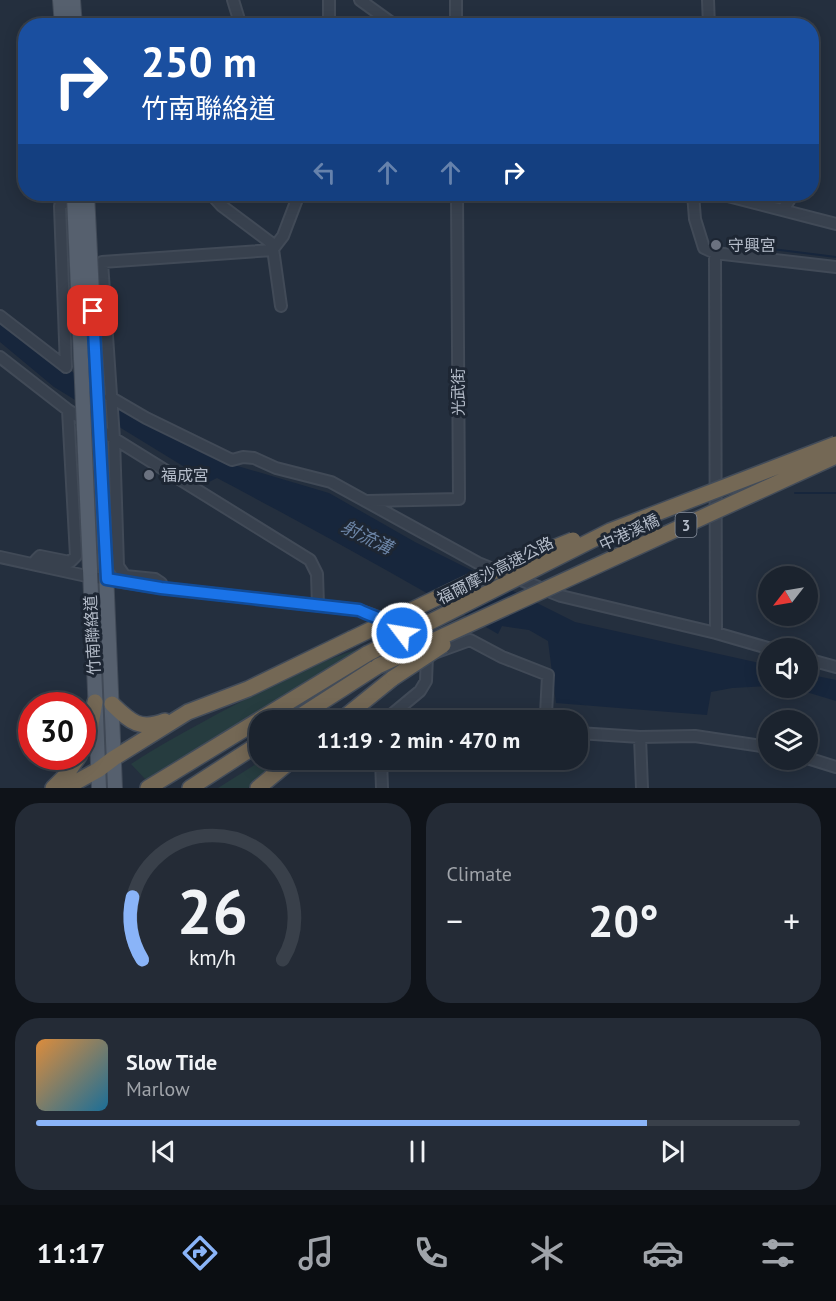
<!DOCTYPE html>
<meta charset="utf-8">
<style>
body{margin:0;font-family:"PT Sans","Noto Sans TC",sans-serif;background:#242b36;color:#f1f3f6;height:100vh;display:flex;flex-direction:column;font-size:22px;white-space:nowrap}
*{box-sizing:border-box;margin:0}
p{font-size:20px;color:#a0a4aa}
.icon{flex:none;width:33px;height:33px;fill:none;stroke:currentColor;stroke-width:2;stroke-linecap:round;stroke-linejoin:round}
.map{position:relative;height:788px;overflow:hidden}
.panel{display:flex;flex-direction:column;gap:15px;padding:15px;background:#0f1319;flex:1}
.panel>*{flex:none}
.hud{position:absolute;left:18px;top:18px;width:801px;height:183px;border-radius:24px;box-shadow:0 3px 15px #0003,0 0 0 2px #39404a;background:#1a4fa0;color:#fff;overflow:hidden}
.needle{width:39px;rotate:239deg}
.controls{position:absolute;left:758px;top:566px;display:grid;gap:12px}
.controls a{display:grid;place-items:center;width:60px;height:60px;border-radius:50%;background:#1b232e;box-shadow:0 3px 15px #0003,0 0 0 2px #39404a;font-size:30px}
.speed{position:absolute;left:18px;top:692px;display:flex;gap:12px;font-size:30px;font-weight:700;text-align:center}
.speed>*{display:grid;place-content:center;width:78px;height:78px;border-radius:50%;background:#1b232e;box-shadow:0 3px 15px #0003,0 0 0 2px #39404a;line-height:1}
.speed .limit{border:9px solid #d22;background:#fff;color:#111}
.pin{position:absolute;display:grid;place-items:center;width:51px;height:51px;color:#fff;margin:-26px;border-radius:12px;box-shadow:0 3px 9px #0006}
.me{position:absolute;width:66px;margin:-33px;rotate:301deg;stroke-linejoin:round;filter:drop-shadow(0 0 4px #0008)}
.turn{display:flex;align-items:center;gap:21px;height:126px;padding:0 24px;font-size:27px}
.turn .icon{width:78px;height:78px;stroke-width:2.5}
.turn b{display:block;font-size:42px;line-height:51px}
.lanes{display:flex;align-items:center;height:57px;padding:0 24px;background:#0003;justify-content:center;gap:30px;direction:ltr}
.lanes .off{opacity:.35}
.big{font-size:45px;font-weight:800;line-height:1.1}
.panel .card{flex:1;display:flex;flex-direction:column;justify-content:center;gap:9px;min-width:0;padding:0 21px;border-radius:24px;background:#242b36}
.panel .dial{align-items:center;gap:0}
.dial svg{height:156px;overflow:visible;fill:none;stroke:#39404a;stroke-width:7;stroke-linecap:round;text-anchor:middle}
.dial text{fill:#f1f3f6;stroke:none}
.song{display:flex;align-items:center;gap:18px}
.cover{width:72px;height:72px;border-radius:9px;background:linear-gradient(135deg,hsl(30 70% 55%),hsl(200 70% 35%))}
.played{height:6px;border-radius:3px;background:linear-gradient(90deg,#8ab4f8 80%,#39404a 80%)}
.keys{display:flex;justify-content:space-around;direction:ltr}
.heat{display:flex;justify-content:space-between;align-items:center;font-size:33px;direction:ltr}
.panel .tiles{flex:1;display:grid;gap:15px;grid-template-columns:1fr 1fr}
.card:last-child{grid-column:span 2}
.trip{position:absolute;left:249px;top:710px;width:339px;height:60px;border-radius:24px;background:#1b232e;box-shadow:0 3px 15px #0003,0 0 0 2px #39404a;font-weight:800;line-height:60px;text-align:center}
.tab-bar{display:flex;height:96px;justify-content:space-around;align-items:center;background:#0b0e12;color:#a0a4aa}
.tab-bar .icon{width:42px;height:42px}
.tab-bar .on{color:#8ab4f8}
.tab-bar b{font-size:27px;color:#f1f3f6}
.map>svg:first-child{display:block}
.green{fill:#263c3f}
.water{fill:#17263c}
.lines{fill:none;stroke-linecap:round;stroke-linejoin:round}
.stream{stroke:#17263c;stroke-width:2}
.minor-casing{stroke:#414a57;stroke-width:14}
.major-casing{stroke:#414a57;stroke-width:16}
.highway-casing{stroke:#434c59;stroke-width:18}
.minor{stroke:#38414e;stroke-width:10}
.major{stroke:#56606e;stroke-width:14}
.highway{stroke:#746855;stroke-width:15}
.major-bridge-casing{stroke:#414a57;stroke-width:16;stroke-linecap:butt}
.highway-bridge-casing{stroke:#434c59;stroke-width:18;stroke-linecap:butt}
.major-bridge{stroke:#56606e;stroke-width:14}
.highway-bridge{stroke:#746855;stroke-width:15}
.route-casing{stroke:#114b97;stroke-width:15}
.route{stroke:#1a73e8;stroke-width:10}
.worship-dot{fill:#6b7280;stroke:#1d2633;stroke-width:2}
.labels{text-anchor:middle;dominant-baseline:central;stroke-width:6;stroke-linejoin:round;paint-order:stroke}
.shield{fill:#1d2633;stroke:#878f9c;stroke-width:1.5}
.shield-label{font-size:15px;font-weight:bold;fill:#b4bcc9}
.poi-label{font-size:16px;fill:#b4bcc9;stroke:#1d2633;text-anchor:start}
.street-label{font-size:16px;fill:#b4bcc9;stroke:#1d2633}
.water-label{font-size:18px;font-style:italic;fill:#6d86a8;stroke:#1d2633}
</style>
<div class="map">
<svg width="836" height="788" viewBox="0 0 836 788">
<rect width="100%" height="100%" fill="#242f3e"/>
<path class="green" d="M362 648 147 781 131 764C161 744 192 728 223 711 268 687 314 663 362 648Z
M264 759H285L248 788H218Z"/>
<path class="water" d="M0 318 133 417 231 464 329 493 415 542 575 622 768 665V686L732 688 711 692 707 715 556 703 548 641 529 630 502 626 498 634C405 580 312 528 217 478L209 482 54 387 0 342Z
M807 674 836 680V701L790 687H807Z"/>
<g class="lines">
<path class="stream" d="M731 244 836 257
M795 493H836"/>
<g class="minor-casing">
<path id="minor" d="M233 0 241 26
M329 0V26
M360 0 396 26
M456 0V26
M708 0 709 26
M211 194 222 206 274 245
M693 194 695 219 704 248 715 253 836 267
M720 194 836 224
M783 210 793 194
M715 253 716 633
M281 306 273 249 283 236 299 194
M0 316 66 367
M0 357 68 410 310 560 317 574 318 606
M66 367 60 206 74 196
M110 397 146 418 232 460 243 457 254 458 276 468 331 482 478 563 561 596 716 633 768 648
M368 501 459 499 457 194
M0 557 91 577 161 588 359 610 390 621 421 651
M36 565V560L40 556 70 562 76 556 68 410
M161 588V583L155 579 125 576 118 566 114 439 102 262 273 250
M437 652 470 640 502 657 548 675 546 714 550 720
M807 659 836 667
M385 720 420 691 426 681 427 656
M578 733 640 737 695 736 768 747
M640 737 642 788
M807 758 836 767
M381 759 382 788"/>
</g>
<g class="major-casing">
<path id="major" d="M60 0 62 26
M73 0 75 26
M90 569 99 788
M106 571 115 788"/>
</g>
<g class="highway-casing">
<path id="highway" d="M112 704C130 721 139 731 165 721
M294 720 378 666
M341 720 393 678
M82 750 90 730 95 702
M53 788 66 775 79 756
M65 788 98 770 114 758 188 712 248 689 351 639
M148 788 367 654
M190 788 260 743
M258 788 293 759"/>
</g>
<use href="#minor" class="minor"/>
<use href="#major" class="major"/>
<use href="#highway" class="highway"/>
<g class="major-bridge-casing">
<path id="major-bridge" d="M87 194 106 571
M74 196 90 569"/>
</g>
<g class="highway-bridge-casing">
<path id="highway-bridge" d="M351 639 483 576 573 540
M367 654 610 531 836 444
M378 666 836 456
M393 678 443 645"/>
</g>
<use href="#major-bridge" class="major-bridge"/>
<use href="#highway-bridge" class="highway-bridge"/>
</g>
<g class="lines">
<g class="route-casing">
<path id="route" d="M93 311 107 579 161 588 359 610C377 619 387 618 402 633"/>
</g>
<use href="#route" class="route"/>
</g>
<g class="worship-dot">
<circle cx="716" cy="245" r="6"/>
<circle cx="149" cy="475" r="6"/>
</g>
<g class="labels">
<rect class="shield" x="675.5" y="513" width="21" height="24" rx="4.5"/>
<g class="shield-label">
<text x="686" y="525">3</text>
</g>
<g class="poi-label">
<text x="728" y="245">守興宮</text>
<text x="161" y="475">福成宮</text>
</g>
<g class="street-label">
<text transform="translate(458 392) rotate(-90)">光武街</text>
<text transform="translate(629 532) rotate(-25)">中港溪橋</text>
<text transform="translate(495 570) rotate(-27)">福爾摩沙高速公路</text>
<text transform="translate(92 635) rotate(-93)">竹南聯絡道</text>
</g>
<g class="water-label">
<text transform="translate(367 537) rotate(26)">射流溝</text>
</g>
</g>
</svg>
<div class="controls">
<a><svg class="needle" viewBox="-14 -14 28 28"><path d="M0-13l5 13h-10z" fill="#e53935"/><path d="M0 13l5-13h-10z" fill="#a0a4aa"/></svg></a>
<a><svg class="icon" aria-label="sound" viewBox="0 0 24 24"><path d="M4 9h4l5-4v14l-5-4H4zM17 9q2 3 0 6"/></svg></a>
<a><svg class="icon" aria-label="layers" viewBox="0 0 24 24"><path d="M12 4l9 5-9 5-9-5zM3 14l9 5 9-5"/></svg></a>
</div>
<div class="speed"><div class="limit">30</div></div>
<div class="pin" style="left:93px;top:311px;background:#d93025"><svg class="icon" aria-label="arrive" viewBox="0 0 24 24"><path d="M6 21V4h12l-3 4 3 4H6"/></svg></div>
<svg class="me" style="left:402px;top:633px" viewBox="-20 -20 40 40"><circle r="17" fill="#1a73e8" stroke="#fff" stroke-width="3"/><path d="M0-11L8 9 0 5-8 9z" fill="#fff"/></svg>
<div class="trip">11:19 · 2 min · 470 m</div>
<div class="hud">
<div class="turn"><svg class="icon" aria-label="right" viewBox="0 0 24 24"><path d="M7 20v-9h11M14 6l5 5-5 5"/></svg><div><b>250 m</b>竹南聯絡道</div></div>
<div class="lanes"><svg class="icon off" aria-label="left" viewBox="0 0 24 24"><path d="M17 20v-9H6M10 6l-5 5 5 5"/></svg><svg class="icon off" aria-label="ahead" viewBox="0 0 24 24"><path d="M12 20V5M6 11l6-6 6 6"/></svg><svg class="icon off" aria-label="ahead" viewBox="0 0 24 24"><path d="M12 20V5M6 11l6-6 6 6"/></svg><svg class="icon" aria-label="right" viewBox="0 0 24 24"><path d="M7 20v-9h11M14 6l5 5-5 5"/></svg></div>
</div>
</div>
<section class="panel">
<div class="tiles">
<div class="card dial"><svg viewBox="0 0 100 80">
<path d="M14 69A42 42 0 1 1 86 69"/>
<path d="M14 69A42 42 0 0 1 9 37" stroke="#8ab4f8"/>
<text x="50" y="56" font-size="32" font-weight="700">26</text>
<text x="50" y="72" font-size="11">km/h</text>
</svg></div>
<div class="card"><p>Climate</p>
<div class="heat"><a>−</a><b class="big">20°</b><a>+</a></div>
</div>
<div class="card">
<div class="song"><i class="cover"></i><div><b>Slow Tide</b><p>Marlow</p></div></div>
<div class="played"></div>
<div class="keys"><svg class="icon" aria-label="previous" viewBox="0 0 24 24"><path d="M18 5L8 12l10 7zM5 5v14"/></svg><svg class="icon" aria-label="pause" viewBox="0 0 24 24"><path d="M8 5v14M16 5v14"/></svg><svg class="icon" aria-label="next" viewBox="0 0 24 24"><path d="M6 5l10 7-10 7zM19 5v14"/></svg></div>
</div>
</div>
</section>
<nav class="tab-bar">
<b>11:17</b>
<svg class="icon on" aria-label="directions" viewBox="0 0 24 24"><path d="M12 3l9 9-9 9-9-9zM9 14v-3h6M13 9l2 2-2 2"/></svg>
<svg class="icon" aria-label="music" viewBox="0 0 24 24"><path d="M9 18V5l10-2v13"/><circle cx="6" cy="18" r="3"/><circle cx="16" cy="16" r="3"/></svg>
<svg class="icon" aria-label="phone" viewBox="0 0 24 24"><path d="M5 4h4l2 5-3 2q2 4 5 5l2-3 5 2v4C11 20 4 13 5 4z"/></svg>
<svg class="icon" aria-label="climate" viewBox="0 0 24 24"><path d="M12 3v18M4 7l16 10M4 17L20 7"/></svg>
<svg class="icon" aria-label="car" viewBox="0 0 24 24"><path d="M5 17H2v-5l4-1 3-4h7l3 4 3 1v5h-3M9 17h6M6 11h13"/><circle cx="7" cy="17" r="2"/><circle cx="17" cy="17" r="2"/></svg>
<svg class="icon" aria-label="filters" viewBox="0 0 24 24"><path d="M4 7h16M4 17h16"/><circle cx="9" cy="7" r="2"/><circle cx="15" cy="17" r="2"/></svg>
</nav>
